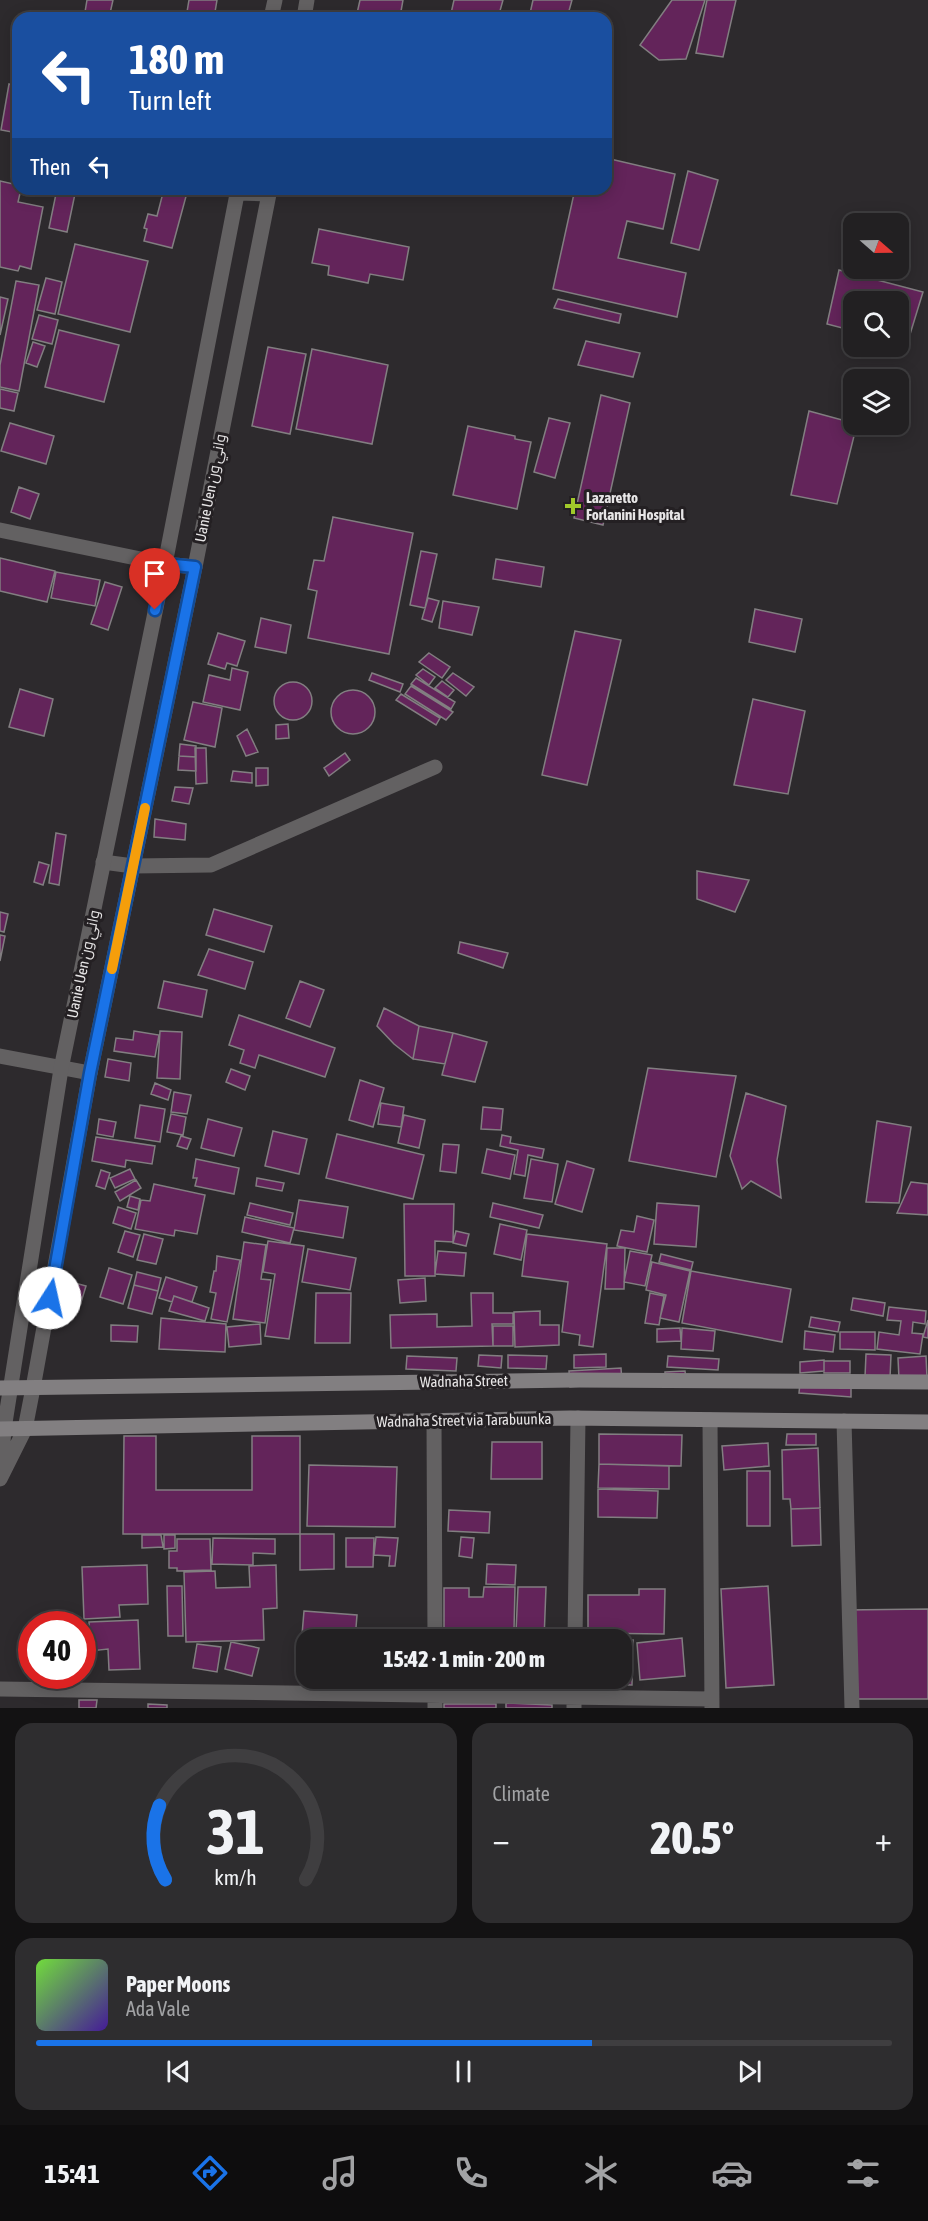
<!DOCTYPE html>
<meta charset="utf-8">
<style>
body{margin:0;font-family:"Asap Condensed",Cairo,sans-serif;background:#2e2d2f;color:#f1f3f6;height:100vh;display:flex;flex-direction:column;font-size:22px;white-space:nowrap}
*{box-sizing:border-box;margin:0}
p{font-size:20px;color:#a2a3a5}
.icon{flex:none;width:33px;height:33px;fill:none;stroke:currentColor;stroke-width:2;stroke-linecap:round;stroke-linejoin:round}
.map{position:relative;height:1708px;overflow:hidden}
.panel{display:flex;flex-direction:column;gap:15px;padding:15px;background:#131213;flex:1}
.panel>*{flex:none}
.banner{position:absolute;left:12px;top:12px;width:600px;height:183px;border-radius:18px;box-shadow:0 3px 15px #0003,0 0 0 2px #3f3e40;background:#1a4fa0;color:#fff;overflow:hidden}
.needle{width:39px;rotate:110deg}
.tools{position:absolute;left:843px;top:213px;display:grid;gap:12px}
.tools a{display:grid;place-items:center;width:66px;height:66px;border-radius:12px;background:#222022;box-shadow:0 3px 15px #0003,0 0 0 2px #3f3e40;font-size:30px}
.speed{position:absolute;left:18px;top:1611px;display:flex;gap:12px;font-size:30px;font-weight:700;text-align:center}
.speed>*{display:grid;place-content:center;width:78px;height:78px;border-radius:50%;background:#222022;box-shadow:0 3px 15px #0003,0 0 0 2px #3f3e40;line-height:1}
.speed .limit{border:9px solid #d22;background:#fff;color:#111}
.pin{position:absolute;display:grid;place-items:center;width:51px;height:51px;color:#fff;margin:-62px -26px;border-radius:50% 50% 50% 0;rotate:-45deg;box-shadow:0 0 6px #0007}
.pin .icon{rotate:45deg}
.me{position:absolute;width:66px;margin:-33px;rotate:10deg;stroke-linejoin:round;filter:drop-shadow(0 0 4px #0008)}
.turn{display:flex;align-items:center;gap:21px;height:126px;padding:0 18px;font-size:27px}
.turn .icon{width:78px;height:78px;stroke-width:2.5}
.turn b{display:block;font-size:42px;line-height:51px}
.then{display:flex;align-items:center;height:57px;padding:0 18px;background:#0003;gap:12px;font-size:22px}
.big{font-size:45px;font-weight:800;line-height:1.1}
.panel .card{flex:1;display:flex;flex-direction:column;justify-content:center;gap:9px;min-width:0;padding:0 21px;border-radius:18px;background:#2e2d2f}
.panel .dial{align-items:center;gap:0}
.dial svg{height:156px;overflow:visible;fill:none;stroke:#3f3e40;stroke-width:7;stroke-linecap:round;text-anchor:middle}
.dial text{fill:#f1f3f6;stroke:none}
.song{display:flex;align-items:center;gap:18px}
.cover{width:72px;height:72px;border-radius:9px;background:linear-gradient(135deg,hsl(100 70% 55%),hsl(260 70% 35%))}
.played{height:6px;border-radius:3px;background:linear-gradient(90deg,#1a73e8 65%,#3f3e40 65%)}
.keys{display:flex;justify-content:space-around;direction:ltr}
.heat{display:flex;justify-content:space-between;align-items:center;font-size:33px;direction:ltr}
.panel .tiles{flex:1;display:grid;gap:15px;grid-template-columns:1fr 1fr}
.card:last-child{grid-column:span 2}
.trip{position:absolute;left:296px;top:1629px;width:336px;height:60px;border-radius:18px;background:#222022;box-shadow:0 3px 15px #0003,0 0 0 2px #3f3e40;font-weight:800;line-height:60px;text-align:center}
.tabs{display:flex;height:96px;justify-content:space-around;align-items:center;background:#0e0d0e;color:#a2a3a5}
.tabs .icon{width:42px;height:42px}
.tabs .current{color:#1a73e8}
.tabs b{font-size:27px;color:#f1f3f6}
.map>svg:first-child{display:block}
.building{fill:#63245a;stroke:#827e81;stroke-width:1.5}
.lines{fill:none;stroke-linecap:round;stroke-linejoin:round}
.minor{stroke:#636162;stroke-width:15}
.tertiary{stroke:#636162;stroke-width:15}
.secondary{stroke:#827f81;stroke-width:15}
.route-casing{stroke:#114b97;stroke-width:15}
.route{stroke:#1a73e8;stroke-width:10}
.slow{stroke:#f59e0b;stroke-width:10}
.poi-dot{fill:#a1c92a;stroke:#242023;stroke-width:2}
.labels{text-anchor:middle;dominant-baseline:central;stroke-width:6;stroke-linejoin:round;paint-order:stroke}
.street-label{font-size:15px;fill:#e7e5e6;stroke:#242023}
.poi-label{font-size:15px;font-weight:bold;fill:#e7e5e6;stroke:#242023;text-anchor:start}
</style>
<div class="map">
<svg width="928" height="1708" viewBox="0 0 928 1708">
<rect width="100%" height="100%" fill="#2d2a2d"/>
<path class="building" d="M87 0H113L109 18H84Z
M189 0H217L214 18H186Z
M360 0H403L400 17 405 18H356Z
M454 0H503L498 18H450Z
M533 0H572L567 18H529Z
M672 0H705L686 59 659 60 640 45Z
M707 0H736L723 57 696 53Z
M9 84 18 86V133L1 130Z
M606 158 675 174 663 229 627 221 618 258 686 273 677 317 553 289 575 189H606Z
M688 171 718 180 699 250 671 243Z
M0 181 18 185V189H21L18 202 43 207 31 269 20 266 18 271 0 267Z
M57 189H76L67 232 49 228Z
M164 189H188L172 248 144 241 147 229 144 228 148 214 157 216Z
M319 229 409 247 403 280 370 274 368 283 328 275 329 266 312 263Z
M75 244 148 261 130 332 58 314Z
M839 270 923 292 907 344 898 342V302H854V331L827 324Z
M46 278 62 282 55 314 37 310Z
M16 281 39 285 19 391 0 387V365Z
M0 297 8 299 0 335Z
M558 299 621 314 619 323 554 308Z
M39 315 58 320 52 344 32 339Z
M59 330 119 345 104 402 45 387Z
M586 341 640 353 633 377 578 365Z
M33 342 45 346 37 367 26 363Z
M268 347 306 354 290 434 252 426Z
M312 349 388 365 372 444 296 429Z
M0 389 18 393 14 411 0 408Z
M601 395 630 403 603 525 574 518Z
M809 411 857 424 837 504 791 495Z
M549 418 570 423 555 478 534 472Z
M10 423 54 436 46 464 1 451Z
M468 426 515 436V439L531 442 517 509 453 495Z
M19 487 39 494 30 519 11 512Z
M333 517 413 533 389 654 308 638 317 591 308 589 314 560 324 561Z
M421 551 437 554 425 608 410 605Z
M0 558 55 571 47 602 0 591Z
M496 559 544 567 541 587 493 579Z
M56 572 100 580 95 606 51 598Z
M105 582 122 587 108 630 91 624Z
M428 598 439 601 432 622 422 619Z
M443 601 479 607 472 635 439 628Z
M755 609 802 619 795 652 749 642Z
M261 618 291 625 286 653 255 647Z
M575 631 621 640 587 785 542 775Z
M218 633 245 641 237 666 227 663 225 669 208 664Z
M429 653 450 667 442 678 419 662Z
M232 668 248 672 240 710 203 702 209 675 230 680Z
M423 669 435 677 429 685 416 675Z
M372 673 403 684 400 692 369 680Z
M453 673 474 687 466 696 446 680Z
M416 678 455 702 451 709 411 684Z
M442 681 454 690 448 697 435 688Z
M274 701a19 19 0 1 1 38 0a19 19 0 1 1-38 0Z
M411 686 453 712 446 720 405 694Z
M20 689 53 699 44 736 9 727Z
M331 712a22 22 0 1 1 44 0a22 22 0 1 1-44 0Z
M401 694 440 718 436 725 396 700Z
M753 699 805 711 788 794 734 785Z
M193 702 222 708 215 747 184 740Z
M288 724 289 738 276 739V725Z
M247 729 258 752 246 756 237 736Z
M180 744 196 746V757L179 756Z
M195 748H206L207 783 196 784Z
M345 753 350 760 329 776 324 768Z
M179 756 196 757V771L178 770Z
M256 768H268V785L256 786Z
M233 771 252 773V783L231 781Z
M175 787 193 788 189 804 172 801Z
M155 819 186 824 185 840 154 837Z
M56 833 66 835 59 885 49 883Z
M39 862 49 865 43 885 34 882Z
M697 871 749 880 735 912 697 899Z
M214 909 272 926 264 952 206 935Z
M0 912 8 914 4 932 0 931Z
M0 935 5 936 0 961Z
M460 942 508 953 503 968 458 953Z
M209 949 253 962 245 989 198 975Z
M164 981 207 990 202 1017 158 1008Z
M300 981 324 990 310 1027 286 1018Z
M384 1008 419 1026 413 1059 394 1044 377 1026Z
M239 1015 335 1048 325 1077 259 1055 255 1068 240 1063 244 1050 229 1045Z
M419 1026 453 1033 445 1064 413 1059Z
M134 1031 159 1035 155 1057 114 1051 116 1038 133 1040Z
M160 1031 182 1032 180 1079 157 1078Z
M453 1033 487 1042 475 1082 442 1075Z
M108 1059 131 1063 129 1081 105 1077Z
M648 1068 736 1076 716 1177 629 1161Z
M231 1069 250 1076 245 1090 226 1082Z
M360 1080 384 1088 373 1127 349 1120Z
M155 1083 171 1090 168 1100 151 1094Z
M174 1092 191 1095 187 1114 171 1112Z
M746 1093 786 1106 777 1160 781 1198 751 1181 742 1189 730 1156Z
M381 1103 404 1107 401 1127 378 1124Z
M140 1105 165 1109 160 1142 135 1138Z
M483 1107 503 1109 501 1130 481 1129Z
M171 1114 186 1117 183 1135 167 1132Z
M404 1115 425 1120 419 1148 398 1143Z
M99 1119 116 1122 113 1137 97 1134Z
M208 1119 242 1128 234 1156 201 1148Z
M877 1121 911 1127 899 1203 866 1202Z
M273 1131 307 1139 299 1174 265 1166Z
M337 1134 424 1155 413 1199 326 1178Z
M502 1135 511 1137 510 1143 544 1149 542 1158 528 1155 525 1176 514 1174 518 1150 500 1146Z
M181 1136 191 1139 187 1149 177 1146Z
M96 1137 155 1146 152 1164 126 1160 125 1167 92 1161Z
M443 1144 459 1145 456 1173 440 1171Z
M487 1149 515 1155 510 1179 482 1173Z
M196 1159 239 1168 234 1194 195 1186 197 1178H193Z
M531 1159 558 1164 552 1202 524 1198Z
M567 1161 594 1169 582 1212 555 1204Z
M130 1169 135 1179 115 1188 110 1178Z
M101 1170 110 1173 105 1189 96 1186Z
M257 1178 284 1183 282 1191 256 1186Z
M136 1180 141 1188 120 1201 115 1192Z
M911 1182 928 1184V1215L897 1213Z
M154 1184 205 1195 197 1234 175 1230 174 1236 135 1229 141 1200 150 1201Z
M130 1196 140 1199 138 1210 127 1207Z
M299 1200 348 1207 343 1238 294 1230Z
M250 1203 293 1213 290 1225 247 1215Z
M493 1203 543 1215 539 1228 490 1217Z
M657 1203 699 1206 696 1247 654 1244Z
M404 1204H454L453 1242 435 1241V1276H405Z
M118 1207 136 1213 131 1229 113 1223Z
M637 1216 654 1220 647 1252 617 1246 621 1230 634 1232Z
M245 1217 294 1228 290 1243 242 1232Z
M500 1224 527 1230 521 1260 494 1254Z
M125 1231 140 1235 133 1257 118 1252Z
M456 1231 469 1234 466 1246 453 1243Z
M144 1234 163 1239 156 1264 137 1260Z
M527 1234 607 1244 593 1347 579 1345 580 1335 562 1332 568 1282 522 1276Z
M268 1241 304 1246 289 1339 265 1336 275 1274 263 1272Z
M244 1242 266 1245 261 1279 271 1280 265 1323 233 1319Z
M607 1248H625L624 1289H605Z
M308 1249 356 1258 350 1290 302 1282Z
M438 1251 466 1253 464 1276 435 1274Z
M630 1251 652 1255 645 1286 624 1282Z
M661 1254 693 1262 691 1270 659 1262Z
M217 1256 240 1260 227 1322 211 1319 216 1293 210 1292 214 1271H216Z
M652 1262 690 1271 679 1322 660 1318 666 1295 646 1290Z
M109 1268 132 1275 123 1304 100 1297Z
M691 1271 791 1289 782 1342 682 1323Z
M137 1272 161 1278 158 1291 134 1285Z
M166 1277 197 1287 192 1302 174 1296 172 1302 159 1298Z
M425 1278 426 1301 400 1303 398 1280Z
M64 1280 86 1286 78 1312 56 1306Z
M134 1285 158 1291 152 1314 128 1308Z
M316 1293H351L350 1343H315Z
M471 1293H493V1313H513V1324H492L493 1346 391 1348 390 1315 437 1314V1327L472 1326Z
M650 1293 664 1296 659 1325 645 1323Z
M174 1296 209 1308 205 1321 169 1311Z
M853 1298 885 1303 883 1316 851 1310Z
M889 1307 926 1311 925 1324 913 1322 912 1333 923 1334 920 1354 877 1349 879 1332 899 1335 901 1321 887 1320Z
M540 1311V1325H559V1345L515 1347 514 1312Z
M811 1317 840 1322 838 1332 809 1327Z
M161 1318 226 1324 225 1352 159 1349Z
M928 1320V1338L923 1337Z
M260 1324 261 1344 229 1347 227 1327Z
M111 1325 138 1326 137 1342 111 1341Z
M493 1326H513V1346H493Z
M680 1328 681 1341 657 1342V1329Z
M682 1328 715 1331 713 1351 681 1349Z
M805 1331 835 1335 833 1352 804 1349Z
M840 1332H875V1350L840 1349Z
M606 1354V1367L574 1368V1355Z
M866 1354 891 1355 890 1378 865 1377Z
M479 1355 502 1356 501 1368 478 1366Z
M508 1355 547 1356 546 1369 508 1368Z
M407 1356 457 1358 456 1371 406 1369Z
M668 1356 719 1359 718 1370 667 1367Z
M926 1356 927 1378 899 1379 898 1358Z
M824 1360V1371L800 1373V1362Z
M824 1361H850V1373H824Z
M621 1368 622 1383 570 1387 569 1371Z
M685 1371 686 1379 665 1380V1372Z
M800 1383 851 1387V1397L799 1393Z
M599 1434 682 1435 681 1466 599 1464Z
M787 1434H816V1445H786Z
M124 1436H156V1490H252V1436H300V1534H123Z
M492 1442H542V1479H491Z
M768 1443 769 1466 724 1470 722 1446Z
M818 1448 820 1508 791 1509 790 1499H783L782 1450Z
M599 1464 669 1466V1489L598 1488Z
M309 1465 397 1467 395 1527 307 1526Z
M747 1471H770V1526H747Z
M598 1489 658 1491 657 1518 598 1517Z
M820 1508 821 1545 792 1546 791 1509Z
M449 1510 490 1512 489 1533 448 1531Z
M300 1534H334V1569L300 1570Z
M142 1535H161L163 1547 142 1548Z
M164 1535H175V1548L164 1549Z
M376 1537 398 1538 395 1566H389L390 1556 374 1555Z
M461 1537 474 1538 472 1558 459 1556Z
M213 1538 275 1539V1554L253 1553V1565L212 1564Z
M346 1538H374L373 1567H346Z
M177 1539H210L211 1570 177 1571V1568H169V1551H177Z
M487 1564 516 1565 515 1585 486 1584Z
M147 1565 148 1604 119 1605 120 1617 84 1619 82 1567Z
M276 1565 277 1608 263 1609 264 1640 186 1642 184 1572 215 1571 216 1588 250 1587 249 1566Z
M167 1586H182L183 1636H168Z
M768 1586 774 1685 726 1688 721 1589Z
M484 1587H515L514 1630H444V1588H469V1597H483Z
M518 1587H546L544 1640H508L509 1632H516Z
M639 1589H665L664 1634 588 1633V1595H639Z
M928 1609V1699H846L845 1610Z
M304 1611 357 1615 355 1640H306V1671L299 1670Z
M138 1620 140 1669 109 1670 108 1649 90 1651 89 1622Z
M447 1631 495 1632V1640H447Z
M682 1638 685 1676 640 1680 637 1643Z
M621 1640H633L632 1685 581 1684V1678H621Z
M231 1642 259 1648 252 1676 225 1669Z
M197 1644 221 1647 217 1672 193 1668Z
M507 1678H543V1681L507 1680Z
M79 1700H97L96 1708H79Z
M506 1703 552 1705V1708H506Z
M148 1704 167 1705V1708H148Z
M444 1704H496V1708H444Z"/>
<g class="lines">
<path class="minor" d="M0 530 165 564 195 567
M103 862 133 866 211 865 435 767
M0 1056 90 1073
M434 1420 435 1640
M710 1420 712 1708
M844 1421 852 1708
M575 1640 578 1418
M435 1678V1708
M0 1689 712 1699
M574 1708V1678"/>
<path class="tertiary" d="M271 18 275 0
M304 18 307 0
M237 193 269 194
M1 1469 4 1429 61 1069 165 564 238 189
M0 1479 25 1429 33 1388 90 1073 195 567 270 189"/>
<path class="secondary" d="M0 1388 573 1380 928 1382
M0 1429 570 1418 928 1422"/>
</g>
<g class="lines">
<g class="route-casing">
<path id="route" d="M50 1298 90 1073 195 567 165 564 155 610"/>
</g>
<use href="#route" class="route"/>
<path class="slow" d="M112 969 145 808"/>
</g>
<path class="poi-dot" d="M570 497h6v6h6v6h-6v6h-6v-6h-6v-6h6z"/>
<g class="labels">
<g class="street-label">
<text transform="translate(210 488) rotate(-79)">Uanie Uen واني ون</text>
<text transform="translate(83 964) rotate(-78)">Uanie Uen واني ون</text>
<text transform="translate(464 1381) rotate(-1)">Wadnaha Street</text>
<text transform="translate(464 1420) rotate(-1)">Wadnaha Street via Tarabuunka</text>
</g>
<g class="poi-label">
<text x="586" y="497">Lazaretto<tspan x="586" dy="17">Forlanini Hospital</tspan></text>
</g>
</g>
</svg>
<div class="tools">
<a><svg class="needle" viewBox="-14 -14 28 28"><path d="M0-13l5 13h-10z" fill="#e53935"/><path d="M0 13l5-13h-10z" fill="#a2a3a5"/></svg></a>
<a><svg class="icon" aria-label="search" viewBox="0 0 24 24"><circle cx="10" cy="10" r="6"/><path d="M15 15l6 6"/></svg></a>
<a><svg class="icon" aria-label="layers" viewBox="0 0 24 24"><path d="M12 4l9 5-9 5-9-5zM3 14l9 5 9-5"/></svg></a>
</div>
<div class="speed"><div class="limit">40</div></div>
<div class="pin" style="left:155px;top:610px;background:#d93025"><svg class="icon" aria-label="arrive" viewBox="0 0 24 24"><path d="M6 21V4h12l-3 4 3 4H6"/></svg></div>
<svg class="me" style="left:50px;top:1298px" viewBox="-20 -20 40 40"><circle r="19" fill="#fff"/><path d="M0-13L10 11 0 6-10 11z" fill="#1a73e8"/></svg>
<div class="trip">15:42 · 1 min · 200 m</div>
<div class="banner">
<div class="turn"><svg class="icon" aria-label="left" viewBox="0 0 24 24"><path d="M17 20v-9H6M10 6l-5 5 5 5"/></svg><div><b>180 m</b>Turn left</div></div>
<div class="then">Then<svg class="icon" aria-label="left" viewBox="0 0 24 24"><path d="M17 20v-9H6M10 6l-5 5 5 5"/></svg></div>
</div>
</div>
<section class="panel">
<div class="tiles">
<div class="card dial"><svg viewBox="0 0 100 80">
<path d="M14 69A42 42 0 1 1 86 69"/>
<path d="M14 69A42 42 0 0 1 11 31" stroke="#1a73e8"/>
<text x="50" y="56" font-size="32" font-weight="700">31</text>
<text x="50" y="72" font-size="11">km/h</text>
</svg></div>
<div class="card"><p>Climate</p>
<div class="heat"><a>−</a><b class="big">20.5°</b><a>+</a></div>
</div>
<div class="card">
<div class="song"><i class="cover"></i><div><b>Paper Moons</b><p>Ada Vale</p></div></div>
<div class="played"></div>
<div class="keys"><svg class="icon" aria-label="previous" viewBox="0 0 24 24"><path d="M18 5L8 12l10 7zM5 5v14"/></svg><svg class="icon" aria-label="pause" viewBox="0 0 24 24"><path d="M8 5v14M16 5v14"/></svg><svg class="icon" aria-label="next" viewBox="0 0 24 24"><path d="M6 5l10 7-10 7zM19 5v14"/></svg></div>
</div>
</div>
</section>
<nav class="tabs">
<b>15:41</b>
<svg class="icon current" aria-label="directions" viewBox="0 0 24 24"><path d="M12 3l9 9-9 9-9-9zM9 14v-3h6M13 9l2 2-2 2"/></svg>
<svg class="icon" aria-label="music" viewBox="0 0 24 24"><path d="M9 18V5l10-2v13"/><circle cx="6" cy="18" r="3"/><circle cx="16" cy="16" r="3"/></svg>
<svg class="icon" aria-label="phone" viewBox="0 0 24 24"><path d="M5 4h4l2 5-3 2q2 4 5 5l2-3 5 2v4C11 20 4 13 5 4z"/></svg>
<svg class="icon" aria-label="climate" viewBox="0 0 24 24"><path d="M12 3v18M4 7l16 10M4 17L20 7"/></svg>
<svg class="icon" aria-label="car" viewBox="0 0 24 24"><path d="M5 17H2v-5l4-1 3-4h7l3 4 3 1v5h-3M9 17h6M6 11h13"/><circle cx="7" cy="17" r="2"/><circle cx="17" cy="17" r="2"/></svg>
<svg class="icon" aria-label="filters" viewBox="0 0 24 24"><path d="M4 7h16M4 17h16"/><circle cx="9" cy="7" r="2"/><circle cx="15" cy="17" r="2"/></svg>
</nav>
